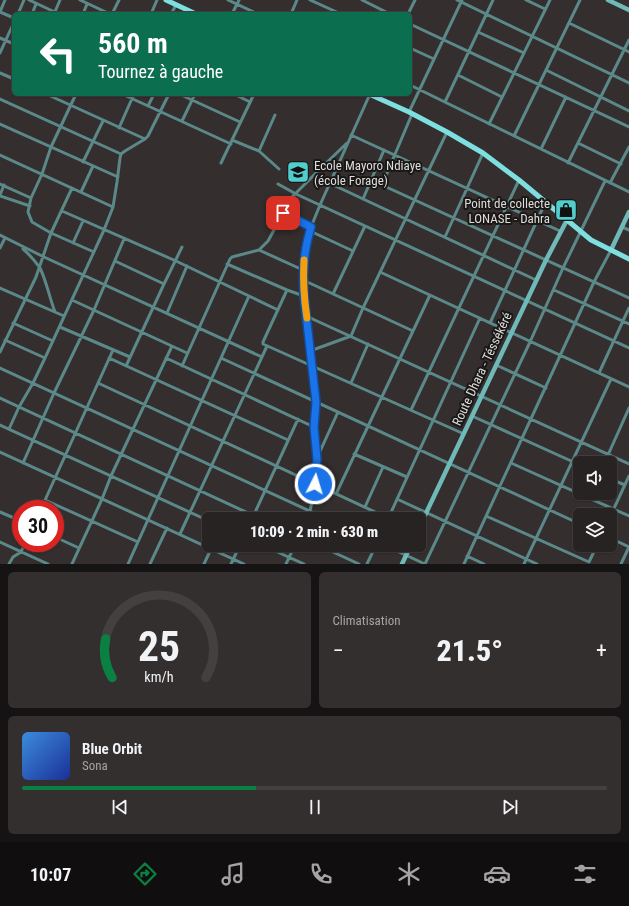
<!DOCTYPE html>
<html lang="fr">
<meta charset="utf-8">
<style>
body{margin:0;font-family:"Roboto Condensed",sans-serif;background:#332f2f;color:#f1f3f6;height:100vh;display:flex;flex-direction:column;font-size:15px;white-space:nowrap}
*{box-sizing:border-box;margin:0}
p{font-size:13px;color:#a4a4a5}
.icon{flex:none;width:22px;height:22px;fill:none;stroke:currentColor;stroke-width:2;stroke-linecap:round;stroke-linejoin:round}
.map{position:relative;height:564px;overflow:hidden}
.sheet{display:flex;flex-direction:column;gap:8px;padding:8px;background:#151313;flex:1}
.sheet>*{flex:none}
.top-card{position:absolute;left:12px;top:12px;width:400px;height:84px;border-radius:6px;box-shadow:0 1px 3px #0004,0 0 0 1px #434040;background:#0b6e4f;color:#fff;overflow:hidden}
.tools{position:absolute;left:573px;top:456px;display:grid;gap:8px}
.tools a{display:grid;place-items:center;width:44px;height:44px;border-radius:6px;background:#272322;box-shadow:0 1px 3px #0004,0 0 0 1px #434040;font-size:20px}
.speed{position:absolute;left:12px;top:500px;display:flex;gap:8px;font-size:20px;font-weight:700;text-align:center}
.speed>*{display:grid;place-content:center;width:52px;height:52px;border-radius:50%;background:#272322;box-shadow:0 1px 3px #0004,0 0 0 1px #434040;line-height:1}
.speed .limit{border:6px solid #d22;background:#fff;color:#111}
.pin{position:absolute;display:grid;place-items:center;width:34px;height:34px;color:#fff;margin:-17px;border-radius:8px;box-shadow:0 2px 6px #0006}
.me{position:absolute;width:44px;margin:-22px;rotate:5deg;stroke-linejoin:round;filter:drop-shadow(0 0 3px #0008)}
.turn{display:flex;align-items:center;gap:14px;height:84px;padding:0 20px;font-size:18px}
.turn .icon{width:52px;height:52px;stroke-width:2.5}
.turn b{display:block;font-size:28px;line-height:34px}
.big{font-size:30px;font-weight:800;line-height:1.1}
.sheet .card{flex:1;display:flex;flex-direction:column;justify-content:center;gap:6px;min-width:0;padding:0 14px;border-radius:6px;background:#332f2f}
.sheet .dial{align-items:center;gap:0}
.dial svg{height:104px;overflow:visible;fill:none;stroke:#434040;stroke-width:7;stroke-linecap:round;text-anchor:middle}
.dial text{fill:#f1f3f6;stroke:none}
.song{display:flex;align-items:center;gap:12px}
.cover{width:48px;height:48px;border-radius:6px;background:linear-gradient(135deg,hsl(210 70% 55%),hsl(230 70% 35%))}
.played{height:4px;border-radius:2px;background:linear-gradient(90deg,#0b8043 40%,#434040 40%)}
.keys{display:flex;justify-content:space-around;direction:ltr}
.heat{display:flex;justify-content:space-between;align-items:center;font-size:22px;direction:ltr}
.sheet .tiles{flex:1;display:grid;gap:8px;grid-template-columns:1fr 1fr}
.card:last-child{grid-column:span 2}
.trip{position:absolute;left:202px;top:512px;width:224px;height:40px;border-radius:6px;background:#272322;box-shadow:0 1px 3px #0004,0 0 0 1px #434040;font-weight:800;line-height:40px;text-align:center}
.tabs{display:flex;height:64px;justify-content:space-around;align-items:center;background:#100e0e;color:#a4a4a5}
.tabs .icon{width:28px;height:28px}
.tabs .active{color:#0b8043}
.tabs b{font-size:18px;color:#f1f3f6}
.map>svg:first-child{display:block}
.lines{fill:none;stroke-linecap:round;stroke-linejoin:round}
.street{stroke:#5b8888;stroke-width:3}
.secondary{stroke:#70b9b9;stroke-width:4.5}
.primary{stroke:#7edfe0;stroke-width:5}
.route-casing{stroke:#114b97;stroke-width:10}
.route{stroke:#1a73e8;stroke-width:7}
.slow{stroke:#f59e0b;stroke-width:7}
.labels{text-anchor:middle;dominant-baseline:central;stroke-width:4;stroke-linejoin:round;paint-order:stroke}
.poi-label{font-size:13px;fill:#dfdcdb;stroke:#1a1817;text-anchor:start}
.street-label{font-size:13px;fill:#dfdcdb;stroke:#1a1817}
</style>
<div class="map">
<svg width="629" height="564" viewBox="0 0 629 564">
<rect width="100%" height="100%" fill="#342f2e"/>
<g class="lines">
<path class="street" d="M29 0 59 14
M80 0 110 14
M228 0 258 14
M310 0 341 14
M362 0 390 14
M457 0 629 83
M526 0 545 9
M0 12 14 18
M0 12 5 0
M18 14 24 0
M32 14 36 4
M54 14 60 0
M83 14 87 4
M112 14 119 0
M151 14 157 0
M171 14 176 5
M232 14 239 0
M291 14 297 0
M408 14 415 0
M569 23 629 52
M410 24 629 127
M478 32 524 53
M0 38 14 44
M410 48 434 59
M0 53 14 22
M546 70 629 111
M0 73 14 79
M458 75 502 97
M410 85 629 192
M46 94 145 139
M76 94 51 147 42 174 31 198 28 212 32 222 51 233 94 252
M122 94 231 144
M179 94 240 122
M234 94 250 102
M0 99 121 154
M445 102 493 0
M148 106 154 94
M409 112 462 0
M182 121 195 94
M0 124 118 177
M489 124 550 0
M119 128 134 94
M351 135 560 231
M514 136 580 0
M232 140 259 151 279 169
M578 143 621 164
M541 149 566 97
M259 151 275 115
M0 155 113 207
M83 162 103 121
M221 163 254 94
M568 163 629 40
M371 180 629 298
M329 183 536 280
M610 183 629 147
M0 184 31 198
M278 184 296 194 629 348
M382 185 412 114
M81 192 93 166
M0 195 4 185
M0 196 30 206
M363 199 384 150
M62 211 176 261 278 310
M283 213 311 227
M622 227 629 230
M310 231 353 251
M0 235 44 257 262 357
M445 237 483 153
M73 243 83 221
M0 248 5 238
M23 249C29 254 35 261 40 268 46 280 50 299 55 312
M259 250 303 270
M115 261 164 284
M227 264 287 290 304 296
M380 272 629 387
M303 280 413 331
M0 288 64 316
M287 290 263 342V344L464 434
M554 290 629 324
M333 294 365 226
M72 300 187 353
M167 313 187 266
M306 316 629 464
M13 323 53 341
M490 323 546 201
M60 327 130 357
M5 340 45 358
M310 351 351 336 363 308 447 132
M0 352 36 277 51 233 72 188
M109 358 288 440
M166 358 314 427
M221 358 580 524
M496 365 546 388
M126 366 164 284 182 247
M182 366 230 259 232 257 259 250 268 241 292 197 319 170 347 143
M0 368 327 519
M599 373 629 308
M98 383 388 518
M351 383 368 344
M0 398 261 519
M411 410 519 180
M472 416 580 465
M0 425 209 521
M9 429 19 407 33 383 45 358 104 230 113 207 117 182 120 158 121 154 125 151 145 139 148 136 169 94
M0 452 244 564
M354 454 407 477
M608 455 629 408
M317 458 338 412
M23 463 54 393 94 310 124 239
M511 463 629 516
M610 479 625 485
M336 494 430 295
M397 499 537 564
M45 500 138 542
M365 507 383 467
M41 509 113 350
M0 512 21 521
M486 516 589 562
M610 517 629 476
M252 519 298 419
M307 519 310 511 314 492 317 459 314 427 316 402 304 296 303 270 306 248 311 227 320 205 370 94
M388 519 480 318
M180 534 267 346
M55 537 79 548
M610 538 629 547
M0 542 48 564
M262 545 304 564
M318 545 359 564
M384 545 425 564
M467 556 484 564
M589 562 597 545
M9 564 13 557 21 552 25 543
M72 564 102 499 111 476 172 346
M128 564 249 296
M150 564 167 528
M204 564 211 549
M231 564 240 545
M286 564 295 545
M367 564 376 545
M425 564 530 342 563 268 605 181
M464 564 594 282 611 250
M524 564 611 379
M621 564 629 547"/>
<path class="secondary" d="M608 0 629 10
M611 250 629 212
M419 528 546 260 567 220
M402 564 411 545"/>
<path class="primary" d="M166 0 196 14
M369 94 409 112 447 132 483 153 519 180 591 240 629 259"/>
</g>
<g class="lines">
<g class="route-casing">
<path id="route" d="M283 213 311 227C309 234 307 241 306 248 303 264 303 280 304 296L316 402 314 427 317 459 315 484"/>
</g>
<use href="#route" class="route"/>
<path class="slow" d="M304 260C303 280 304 299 307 318"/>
</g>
<defs>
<g id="school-square" transform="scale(1.15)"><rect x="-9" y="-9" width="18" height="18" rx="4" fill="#52cdce" stroke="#1a1817"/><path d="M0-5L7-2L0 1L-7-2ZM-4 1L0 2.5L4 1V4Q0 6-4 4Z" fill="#111"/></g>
<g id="shop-square" transform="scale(1.15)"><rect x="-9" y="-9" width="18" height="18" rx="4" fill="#52cdce" stroke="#1a1817"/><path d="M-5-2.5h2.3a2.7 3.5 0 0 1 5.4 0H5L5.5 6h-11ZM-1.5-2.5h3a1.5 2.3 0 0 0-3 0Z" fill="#111"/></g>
</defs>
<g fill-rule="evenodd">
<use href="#school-square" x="298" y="172"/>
<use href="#shop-square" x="566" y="210"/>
</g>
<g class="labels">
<g class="poi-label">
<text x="314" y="165">Ecole Mayoro Ndiaye<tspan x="314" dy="15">(école Forage)</tspan></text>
<text x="550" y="203" text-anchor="end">Point de collecte<tspan x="550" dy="15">LONASE - Dahra</tspan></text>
</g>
<g class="street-label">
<text transform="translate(482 369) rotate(-65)">Route Dhara - Téssékéré</text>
</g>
</g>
</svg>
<div class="tools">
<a><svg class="icon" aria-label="sound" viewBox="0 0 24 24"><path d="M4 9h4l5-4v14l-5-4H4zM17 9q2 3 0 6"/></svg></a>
<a><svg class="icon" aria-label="layers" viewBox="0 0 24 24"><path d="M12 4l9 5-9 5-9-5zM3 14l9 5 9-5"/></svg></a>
</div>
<div class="speed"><div class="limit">30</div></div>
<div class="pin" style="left:283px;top:213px;background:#d93025"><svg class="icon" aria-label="arrive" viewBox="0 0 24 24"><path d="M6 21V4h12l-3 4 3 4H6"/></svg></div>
<svg class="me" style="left:315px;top:484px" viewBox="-20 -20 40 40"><circle r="17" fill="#1a73e8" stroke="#fff" stroke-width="3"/><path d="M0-11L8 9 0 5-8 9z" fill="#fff"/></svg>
<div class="trip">10:09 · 2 min · 630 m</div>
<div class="top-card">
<div class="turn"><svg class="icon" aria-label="left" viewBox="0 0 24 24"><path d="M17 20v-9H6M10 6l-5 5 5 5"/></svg><div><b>560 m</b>Tournez à gauche</div></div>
</div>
</div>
<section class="sheet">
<div class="tiles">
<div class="card dial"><svg viewBox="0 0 100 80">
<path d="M14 69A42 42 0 1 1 86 69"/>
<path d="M14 69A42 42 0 0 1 9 39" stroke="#0b8043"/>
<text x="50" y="56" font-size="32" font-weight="700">25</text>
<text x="50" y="72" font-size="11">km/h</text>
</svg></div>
<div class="card"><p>Climatisation</p>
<div class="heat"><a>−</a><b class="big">21.5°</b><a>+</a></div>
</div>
<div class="card">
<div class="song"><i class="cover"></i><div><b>Blue Orbit</b><p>Sona</p></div></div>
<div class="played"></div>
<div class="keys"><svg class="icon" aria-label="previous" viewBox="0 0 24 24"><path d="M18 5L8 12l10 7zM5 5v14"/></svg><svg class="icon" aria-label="pause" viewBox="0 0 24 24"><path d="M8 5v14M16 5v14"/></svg><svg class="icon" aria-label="next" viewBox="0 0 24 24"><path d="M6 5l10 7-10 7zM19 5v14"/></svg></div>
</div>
</div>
</section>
<nav class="tabs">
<b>10:07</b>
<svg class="icon active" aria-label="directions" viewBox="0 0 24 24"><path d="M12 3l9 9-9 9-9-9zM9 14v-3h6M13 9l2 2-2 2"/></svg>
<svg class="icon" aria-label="music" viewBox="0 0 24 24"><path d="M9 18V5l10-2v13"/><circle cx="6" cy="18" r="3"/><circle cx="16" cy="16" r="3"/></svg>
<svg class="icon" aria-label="phone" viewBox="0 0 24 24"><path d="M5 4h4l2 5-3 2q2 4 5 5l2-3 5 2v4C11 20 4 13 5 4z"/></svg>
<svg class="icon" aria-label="climate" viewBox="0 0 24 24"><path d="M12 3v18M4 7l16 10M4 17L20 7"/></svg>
<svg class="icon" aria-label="car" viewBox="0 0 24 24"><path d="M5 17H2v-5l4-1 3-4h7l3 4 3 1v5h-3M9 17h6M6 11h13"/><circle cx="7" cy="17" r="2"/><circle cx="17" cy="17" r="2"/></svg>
<svg class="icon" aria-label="filters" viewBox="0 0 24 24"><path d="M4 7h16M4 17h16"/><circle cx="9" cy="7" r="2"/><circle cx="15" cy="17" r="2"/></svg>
</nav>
